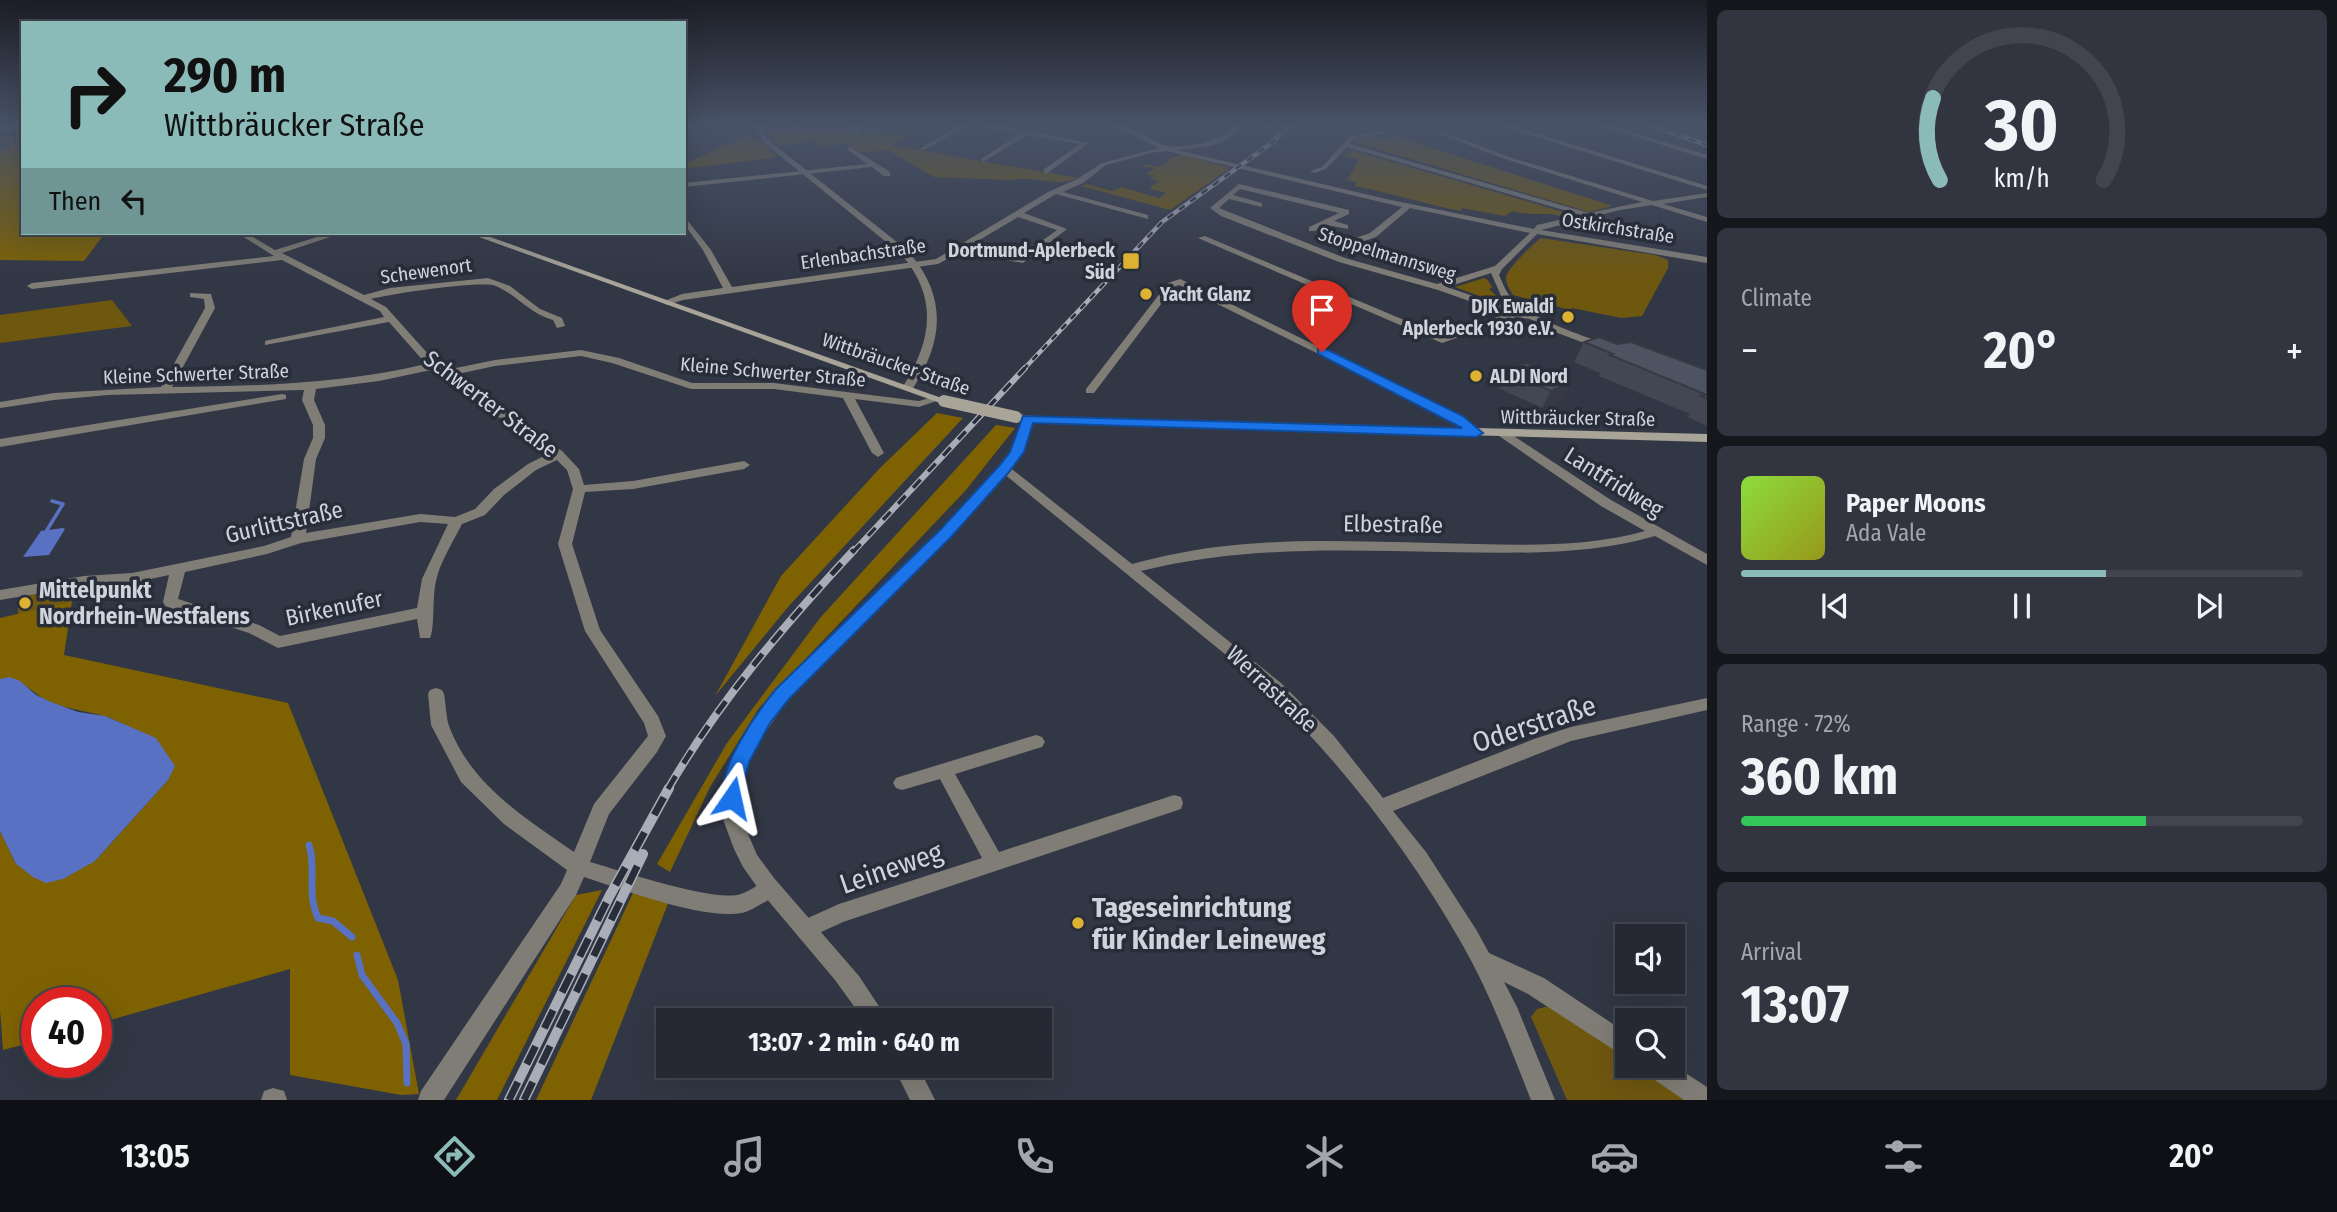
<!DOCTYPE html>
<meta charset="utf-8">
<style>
body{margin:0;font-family:"Fira Sans Condensed",sans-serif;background:#323540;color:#f1f3f6;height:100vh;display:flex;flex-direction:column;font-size:26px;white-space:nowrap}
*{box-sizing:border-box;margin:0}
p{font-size:23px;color:#a4a6ac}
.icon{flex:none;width:38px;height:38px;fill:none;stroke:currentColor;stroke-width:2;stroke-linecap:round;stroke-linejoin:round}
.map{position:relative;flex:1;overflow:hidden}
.side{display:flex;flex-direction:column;gap:10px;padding:10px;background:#15171d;width:630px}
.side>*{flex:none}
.top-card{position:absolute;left:21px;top:21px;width:665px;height:214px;border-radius:0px;box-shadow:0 7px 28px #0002,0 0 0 2px #42454f;background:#8bbbb9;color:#111;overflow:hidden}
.fabs{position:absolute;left:1615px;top:924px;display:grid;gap:14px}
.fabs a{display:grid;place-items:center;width:70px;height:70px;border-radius:0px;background:#262934;box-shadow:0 7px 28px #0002,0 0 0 2px #42454f;font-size:35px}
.speed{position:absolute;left:21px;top:987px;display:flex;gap:14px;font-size:35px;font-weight:700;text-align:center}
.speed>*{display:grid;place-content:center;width:91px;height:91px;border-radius:50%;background:#262934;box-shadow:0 7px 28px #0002,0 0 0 2px #42454f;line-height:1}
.speed .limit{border:10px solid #d22;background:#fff;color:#111}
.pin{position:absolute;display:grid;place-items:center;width:60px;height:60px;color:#fff;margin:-72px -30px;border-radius:50% 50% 50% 0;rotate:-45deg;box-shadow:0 0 7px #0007}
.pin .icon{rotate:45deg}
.me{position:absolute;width:77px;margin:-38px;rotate:11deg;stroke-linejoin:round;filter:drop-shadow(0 0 5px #0008)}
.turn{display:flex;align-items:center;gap:24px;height:147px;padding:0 28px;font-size:32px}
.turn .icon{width:91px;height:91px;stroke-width:2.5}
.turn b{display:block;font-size:49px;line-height:60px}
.then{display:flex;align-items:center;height:66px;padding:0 28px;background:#0003;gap:14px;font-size:26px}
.big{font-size:52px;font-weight:700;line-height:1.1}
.side .card{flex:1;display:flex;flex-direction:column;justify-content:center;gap:10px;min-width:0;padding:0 24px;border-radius:10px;background:#323540}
.side .dial{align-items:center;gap:0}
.dial svg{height:182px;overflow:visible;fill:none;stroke:#42454f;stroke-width:7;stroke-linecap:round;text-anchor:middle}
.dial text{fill:#f1f3f6;stroke:none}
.song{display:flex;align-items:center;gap:21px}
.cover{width:84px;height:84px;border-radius:10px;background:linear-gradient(135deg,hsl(90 70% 55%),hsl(60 70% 35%))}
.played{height:7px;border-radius:4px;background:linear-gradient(90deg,#8bbbb9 65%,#42454f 65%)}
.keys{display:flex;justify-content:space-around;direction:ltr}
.heat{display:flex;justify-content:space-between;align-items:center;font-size:38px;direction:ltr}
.charge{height:10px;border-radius:5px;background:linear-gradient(90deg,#34c759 72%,#42454f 0)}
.trip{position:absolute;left:656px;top:1008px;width:396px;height:70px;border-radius:0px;background:#262934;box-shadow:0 7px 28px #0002,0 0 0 2px #42454f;font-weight:700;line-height:70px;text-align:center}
.menu{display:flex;height:112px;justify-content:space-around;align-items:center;background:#0f1015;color:#a4a6ac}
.menu .icon{width:49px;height:49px}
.menu .on{color:#8bbbb9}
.menu b{font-size:32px;color:#f1f3f6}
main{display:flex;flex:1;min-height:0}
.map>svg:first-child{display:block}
.green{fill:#6e570f}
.forest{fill:#7e6202}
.water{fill:#5971c3}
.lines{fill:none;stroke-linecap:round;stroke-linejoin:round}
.stream-far1{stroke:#5971c3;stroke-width:3.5}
.stream{stroke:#5971c3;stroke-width:7}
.trunk-tunnel{stroke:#4a4e5c;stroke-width:10;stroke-dasharray:10 5;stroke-linecap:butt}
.minor{fill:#807d76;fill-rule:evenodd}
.tertiary{fill:#807d76;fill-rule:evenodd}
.secondary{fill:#a8a498;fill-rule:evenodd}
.rail-far3-casing{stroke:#a9adb7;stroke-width:4.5}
.rail-far2-casing{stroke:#a9adb7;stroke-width:6}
.rail-far1-casing{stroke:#a9adb7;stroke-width:8}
.rail-casing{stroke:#a9adb7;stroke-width:10}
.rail-far3{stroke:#282d3a;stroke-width:2.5;stroke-dasharray:7;stroke-linecap:butt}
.rail-far2{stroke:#282d3a;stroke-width:3.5;stroke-dasharray:11;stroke-linecap:butt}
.rail-far1{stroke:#282d3a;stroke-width:5;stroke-dasharray:15;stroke-linecap:butt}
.rail{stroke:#282d3a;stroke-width:7;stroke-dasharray:20;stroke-linecap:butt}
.secondary-bridge{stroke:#a8a498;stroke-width:12}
.wall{fill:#434754}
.shaded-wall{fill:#373a45}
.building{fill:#4e5362;stroke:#373a45;stroke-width:2}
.route{fill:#1a73e8;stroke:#114b97;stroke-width:2}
.poi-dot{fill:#ddb233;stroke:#282d3a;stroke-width:2.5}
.labels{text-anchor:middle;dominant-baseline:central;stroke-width:7;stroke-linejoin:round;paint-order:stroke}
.far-street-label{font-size:19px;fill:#d0d3dc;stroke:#282d3a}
.far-poi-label{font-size:19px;font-weight:bold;fill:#d0d3dc;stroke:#282d3a;text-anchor:end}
.street-label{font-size:23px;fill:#d0d3dc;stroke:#282d3a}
.poi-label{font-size:23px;font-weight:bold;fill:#d0d3dc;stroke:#282d3a;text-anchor:start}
.near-street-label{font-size:28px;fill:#d0d3dc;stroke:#282d3a}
.near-poi-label{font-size:28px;font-weight:bold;fill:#d0d3dc;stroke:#282d3a;text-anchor:start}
</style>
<main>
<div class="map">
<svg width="1707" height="1100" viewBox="0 0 1707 1100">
<rect width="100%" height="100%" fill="#323745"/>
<path class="green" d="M766 130 912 134 891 145 1078 178C1056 188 1036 175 1012 180L934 177 888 150 859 153 846 143 819 148 815 141 779 146Z
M1392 135 1613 206 1589 212 1354 142 1367 137 1389 140Z
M746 136 758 140 778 157 684 169V164Z
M1351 150 1574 215C1561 219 1559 214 1547 214 1531 214 1529 215 1513 211L1505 216 1462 208 1461 211C1425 204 1391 193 1355 186L1356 182 1347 180 1359 160 1344 156Z
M1182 155 1230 168 1170 210 1081 186 1087 184 1112 191 1122 187 1159 198 1166 193 1151 189V186L1159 181 1149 179 1154 176 1146 174 1155 168 1142 167 1146 164 1158 167 1170 161 1167 159Z
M1541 238 1655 255 1668 260V268L1642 316 1621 318 1572 308 1570 310 1513 295C1510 290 1506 284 1506 278 1506 269 1533 244 1541 238Z
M1484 278 1488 280 1492 288 1489 289 1509 307 1455 287Z
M112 300 132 326 0 343V315Z
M80 585 84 586 72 601 18 614V606L22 596Z
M1553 1005 1627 1055 1628 1066H1642L1690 1100H1567L1531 1017 1537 1009Z"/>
<path class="forest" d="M23 136V233H105L84 261 0 260V138Z
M937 413 963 418 788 607 715 696 781 576 880 468Z
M996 425 1015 428 966 490 759 708 710 787 670 872 657 864 727 743 820 618Z
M72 601 64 655 288 703 398 980 419 1094 401 1095 290 1075V969L96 1024V1003H37V1041L3 1050 0 1009V831L16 864 95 861 168 780C157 765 142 739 129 728 108 712 76 712 52 703 33 695 22 676 0 679V618Z
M602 890 497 1100H456L576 895Z
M634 891 669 901 591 1100H536Z"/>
<path class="water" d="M63 528 65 529 49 555 23 557 41 531Z
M10 677 20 681 36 695 51 702 78 712 105 716 156 738 175 766 168 780 95 861 63 879 46 883 33 877 16 864 0 831V679Z"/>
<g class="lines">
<path class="stream-far1" d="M47 530 63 504 52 501"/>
<path class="stream" d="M309 845C317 869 306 892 318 918L333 921 352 937
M357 955 362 975 397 1023 406 1044 407 1083"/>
<path class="trunk-tunnel" d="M0 146 23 141"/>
<path class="minor" d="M794 125H800L799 132H795Z
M855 125H861L860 134 855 133Z
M960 125H968L924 150 919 149Z
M977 125H993L1089 143 1046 174 1043 170 1080 144 1027 135 983 162 981 159 1020 134Z
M1112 125C1130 125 1147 139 1164 145 1180 151 1225 140 1236 125H1242C1227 148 1201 147 1177 150L1386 199 1534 229 1537 225 1581 215 1347 147 1326 169 1314 173 1310 171 1322 167 1350 136 1382 131 1384 134 1354 139 1350 144 1589 213 1642 202 1505 159 1440 134 1442 131 1509 157 1653 201 1707 193V197L1663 204 1707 217V222L1652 205 1620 210 1541 230 1707 257V263L1537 234 1502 269 1499 275C1502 281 1505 290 1509 295 1530 319 1579 334 1608 345V349H1600L1555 332 1530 319 1516 317 1442 343 1198 238 1205 236 1442 336 1506 314 1438 290 1339 262 1221 216 1210 208 1239 184 1349 210V214L1334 221 1348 225V229L1327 225 1315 231H1309V227L1339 213 1240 189 1233 195 1262 203V207L1229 199 1219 208 1345 258 1437 284 1495 266 1530 233 1410 208 1376 237 1353 245 1349 242 1350 240 1370 233 1402 207 1166 151 1151 153 1106 165 1083 183 1063 192 1148 215V219L1056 194 1024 213 1067 229 1023 263 960 252 938 264 683 300 667 305 662 302 682 294 723 288 703 250 684 224V216L711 250 732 287 936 259 1048 192 1077 179 1102 163 1159 148ZM1018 217 1057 230 1018 258 966 248ZM1491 273 1502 298 1519 312 1447 287Z
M1498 125H1509L1707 186V190Z
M1597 125H1608L1707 155V159Z
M849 146 890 172V176H884L872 167 684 187V183L867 164 847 149Z
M237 233H246L275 250 330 233H342L282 253 364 295 390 288 488 278 510 286 540 309 562 318 565 326 557 328 553 320C530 314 517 295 496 286 480 280 391 294 371 299L386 307 437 364 446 370 495 360 581 350 619 358 692 383H774L919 401 936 396 942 399 919 407 855 399 884 453 878 457 872 453 843 398 774 389H691L612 363 581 356 495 366 453 375 562 451 579 469 584 485 633 481 744 461 750 465 744 469 633 489 585 492 572 544 600 630 658 716 666 736 657 752 609 814 590 862C619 870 715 903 741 894 751 891 760 883 770 879L777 882 780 888C777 896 772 898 765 902 757 906 749 912 741 913 702 920 622 889 584 877L576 895 444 1100H418L421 1091 561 884 567 870 504 824 461 782 431 725 428 694 430 690 436 688 442 690 444 694C446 704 446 717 449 726 471 785 525 818 574 852L594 804 648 736 644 723 585 631 558 544 573 489 567 470 557 460 536 470 504 495 485 515 462 524C453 542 440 562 436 581 432 597 435 628 430 638H420L417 619 278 648 249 633 165 606 163 602 169 575 132 583 84 586 0 600V590L84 576 132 573 264 546 291 537 304 459 313 438V425L302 400 304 390 108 395 54 400 0 408V402L54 393 161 387 205 308 204 299 190 297V293L211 294 215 308 172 387C258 386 342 384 426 364L389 322 265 345V341L269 340 384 317 380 311 282 260 32 289 27 286 32 283 274 256ZM431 370 550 453 528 464 494 489 475 509 455 517 420 514 306 533 316 459 325 438V425L314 400 316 389 379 381ZM420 522 448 524 422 579 417 608 280 636 259 625 178 599 185 572 267 554 301 543Z
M1180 279 1462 417 1482 433 1476 437 1454 421 1179 285 1174 287 1094 393H1086V389L1168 283Z
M282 394 286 395V399L0 447V439Z
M1503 429 1611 500 1707 554V565L1655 536C1587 556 1513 553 1443 552 1341 550 1241 546 1141 571L1281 683 1334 736 1383 798 1534 739 1571 727 1707 698V710L1571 741 1393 811 1426 852 1477 931 1489 953 1544 978 1628 1034V1059L1528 994 1504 982 1517 1007 1555 1100H1531C1510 1047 1490 993 1462 944 1402 839 1323 738 1231 659L998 469 1000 466H1008L1132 564C1163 556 1194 549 1226 546 1295 538 1364 542 1433 543 1502 544 1578 550 1645 531L1601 506 1499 436V430Z
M1036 735 1042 737 1045 742 1042 747 955 774 999 852 1174 795 1181 797 1183 803 1181 809 843 922 806 939 799 936 796 929 799 922 839 904 982 858 940 779 902 790 896 788 893 783 896 778 902 776Z
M1673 1065 1707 1087V1100H1684L1646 1074 1642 1066Z
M273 1088 284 1091 287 1100H261L264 1091Z"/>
<path class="tertiary" d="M756 125H762L767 139 907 250C948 296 944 341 912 390H904L902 388C932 341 939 298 901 254L762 141Z
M1028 416 1034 419 1023 452 1008 472 951 535 789 698 755 747 743 778 741 800 743 822 757 855 774 878 859 976 888 1020H864L835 980 760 891 743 867 734 849 724 822 722 800 725 778 742 739 777 690 941 529 1000 466 1011 451 1022 419Z
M893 1066H918L935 1100H910Z"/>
<path class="secondary" d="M23 125V128L0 130V126Z
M468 233H479L950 401 944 404 940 403Z
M1016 414 1042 417 1707 434V442L1042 423 1012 419V415Z"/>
<g class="rail-far3-casing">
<path id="rail-far3" d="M1649 125 1707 145
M1023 370 1162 222 1273 142 1289 125"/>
</g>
<g class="rail-far2-casing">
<path id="rail-far2" d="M853 552 1025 368"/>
</g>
<g class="rail-far1-casing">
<path id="rail-far1" d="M668 789C719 701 785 624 854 550"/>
</g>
<g class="rail-casing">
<path id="rail" d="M509 1100 609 897 669 788
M524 1100 643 854"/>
</g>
<use href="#rail-far3" class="rail-far3"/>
<use href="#rail-far2" class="rail-far2"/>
<use href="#rail-far1" class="rail-far1"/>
<use href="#rail" class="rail"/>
<path class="secondary-bridge" d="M944 401 1016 417"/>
</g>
<path class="wall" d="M1584 342 1617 344 1707 370V426L1688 417 1690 414 1599 376 1600 373 1574 362Z
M1506 371 1571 382 1562 399 1542 408 1498 388Z"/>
<path class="shaded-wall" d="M1571 382 1562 399 1542 408 1551 391Z"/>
<path class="building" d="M1599 337 1617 344 1631 342 1707 370V399L1701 396 1707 395 1610 355 1613 354 1584 342Z
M1526 363 1571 382 1551 391 1506 371Z"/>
<linearGradient id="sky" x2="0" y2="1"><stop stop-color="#1c1e26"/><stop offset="0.45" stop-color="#495368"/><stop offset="1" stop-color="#495368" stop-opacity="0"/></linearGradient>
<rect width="1707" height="279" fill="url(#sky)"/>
<path class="route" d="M1318 349H1326L1463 416 1483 433 1476 437 1033 423 1024 452 1009 472 952 536 789 699 770 723 749 762 739 804 732 806 725 804C711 776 758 711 776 689L941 529 999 466 1010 452 1023 416 1462 428 1318 354Z"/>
<g class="poi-dot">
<rect x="1122" y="252" width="18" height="18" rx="3.5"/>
<circle cx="1146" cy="294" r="7"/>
<circle cx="1568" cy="317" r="7"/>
<circle cx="1476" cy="376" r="7"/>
<circle cx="25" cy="603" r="7"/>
<circle cx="1078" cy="923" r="7"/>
</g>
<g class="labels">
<g class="far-street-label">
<text transform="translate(1618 228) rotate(9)">Ostkirchstraße</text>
<text transform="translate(863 254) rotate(-8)">Erlenbachstraße</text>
<text transform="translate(1387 254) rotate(17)">Stoppelmannsweg</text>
<text transform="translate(426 271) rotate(-8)">Schewenort</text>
<text transform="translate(896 364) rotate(19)">Wittbräucker Straße</text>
<text transform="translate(773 372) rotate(5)">Kleine Schwerter Straße</text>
<text transform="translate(196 374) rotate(-2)">Kleine Schwerter Straße</text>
<text transform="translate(1578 418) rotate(1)">Wittbräucker Straße</text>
</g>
<g class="far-poi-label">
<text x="1115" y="250">Dortmund-Aplerbeck<tspan x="1115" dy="22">Süd</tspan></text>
<text x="1160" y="294" text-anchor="start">Yacht Glanz</text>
<text x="1554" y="306">DJK Ewaldi<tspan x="1554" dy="22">Aplerbeck 1930 e.V.</tspan></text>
<text x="1490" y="376" text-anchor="start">ALDI Nord</text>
</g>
<g class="street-label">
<text transform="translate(491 404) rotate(37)">Schwerter Straße</text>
<text transform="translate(1614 482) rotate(32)">Lantfridweg</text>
<text transform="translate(284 522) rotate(-13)">Gurlittstraße</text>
<text transform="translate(1393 524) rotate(1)">Elbestraße</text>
<text transform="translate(334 608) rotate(-12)">Birkenufer</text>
<text transform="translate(1272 689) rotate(43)">Werrastraße</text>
</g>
<g class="poi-label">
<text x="39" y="590">Mittelpunkt<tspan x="39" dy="26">Nordrhein-Westfalens</tspan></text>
</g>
<g class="near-street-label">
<text transform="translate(1534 724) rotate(-18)">Oderstraße</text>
<text transform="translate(891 868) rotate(-19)">Leineweg</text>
</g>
<g class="near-poi-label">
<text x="1092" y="907">Tageseinrichtung<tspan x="1092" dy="32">für Kinder Leineweg</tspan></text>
</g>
</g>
</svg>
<div class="fabs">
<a><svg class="icon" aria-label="sound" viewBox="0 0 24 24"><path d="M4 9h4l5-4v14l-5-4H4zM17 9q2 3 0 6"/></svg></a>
<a><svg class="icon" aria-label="search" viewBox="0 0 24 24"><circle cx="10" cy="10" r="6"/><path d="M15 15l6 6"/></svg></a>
</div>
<div class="speed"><div class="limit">40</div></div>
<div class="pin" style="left:1322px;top:352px;background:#d93025"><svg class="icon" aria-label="arrive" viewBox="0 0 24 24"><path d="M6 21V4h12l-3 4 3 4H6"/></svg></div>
<svg class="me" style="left:732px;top:798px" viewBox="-20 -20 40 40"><path d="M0-17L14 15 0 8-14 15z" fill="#1a73e8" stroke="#fff" stroke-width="4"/></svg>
<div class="trip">13:07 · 2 min · 640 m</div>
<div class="top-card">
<div class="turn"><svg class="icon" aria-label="right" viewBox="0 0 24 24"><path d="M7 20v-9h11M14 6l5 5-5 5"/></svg><div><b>290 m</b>Wittbräucker Straße</div></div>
<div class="then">Then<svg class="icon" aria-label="left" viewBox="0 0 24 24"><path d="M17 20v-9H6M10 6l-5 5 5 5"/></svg></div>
</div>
</div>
<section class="side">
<div class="card dial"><svg viewBox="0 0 100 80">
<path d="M14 69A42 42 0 1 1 86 69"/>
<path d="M14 69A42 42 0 0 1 11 33" stroke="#8bbbb9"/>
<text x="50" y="56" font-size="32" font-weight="700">30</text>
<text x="50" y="72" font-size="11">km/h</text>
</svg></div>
<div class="card"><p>Climate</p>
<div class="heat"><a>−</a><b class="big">20°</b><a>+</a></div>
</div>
<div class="card">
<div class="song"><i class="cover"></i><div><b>Paper Moons</b><p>Ada Vale</p></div></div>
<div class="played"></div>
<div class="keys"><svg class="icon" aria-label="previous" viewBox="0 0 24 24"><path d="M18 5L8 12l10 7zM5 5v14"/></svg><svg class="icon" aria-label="pause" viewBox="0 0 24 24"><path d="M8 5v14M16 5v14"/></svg><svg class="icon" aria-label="next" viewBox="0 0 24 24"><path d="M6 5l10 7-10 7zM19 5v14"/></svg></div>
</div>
<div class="card"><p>Range · 72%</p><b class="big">360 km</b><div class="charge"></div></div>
<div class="card"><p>Arrival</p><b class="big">13:07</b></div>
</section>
</main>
<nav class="menu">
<b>13:05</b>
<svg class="icon on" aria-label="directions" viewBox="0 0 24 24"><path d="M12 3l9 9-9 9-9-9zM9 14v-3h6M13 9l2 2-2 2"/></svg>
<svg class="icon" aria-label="music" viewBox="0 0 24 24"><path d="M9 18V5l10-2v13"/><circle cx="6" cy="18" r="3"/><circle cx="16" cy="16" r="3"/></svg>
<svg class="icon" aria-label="phone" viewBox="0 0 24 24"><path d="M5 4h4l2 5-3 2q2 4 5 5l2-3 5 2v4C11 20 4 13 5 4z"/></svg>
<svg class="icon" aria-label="climate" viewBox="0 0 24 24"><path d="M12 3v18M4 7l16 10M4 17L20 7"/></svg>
<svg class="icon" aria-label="car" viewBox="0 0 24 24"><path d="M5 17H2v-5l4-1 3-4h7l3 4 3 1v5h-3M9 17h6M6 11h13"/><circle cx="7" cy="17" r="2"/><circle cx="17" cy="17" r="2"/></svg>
<svg class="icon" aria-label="filters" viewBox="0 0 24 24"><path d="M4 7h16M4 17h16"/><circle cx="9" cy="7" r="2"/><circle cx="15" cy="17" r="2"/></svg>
<b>20°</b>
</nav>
